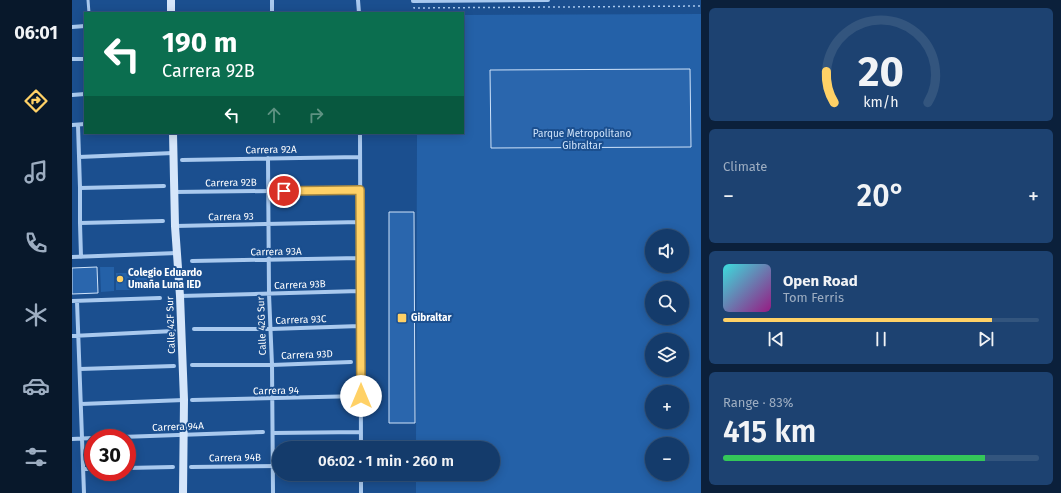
<!DOCTYPE html>
<meta charset="utf-8">
<style>
body{margin:0;font-family:"Fira Sans",sans-serif;background:#1d4271;color:#f1f3f6;height:100vh;display:flex;flex-direction:column;font-size:15px;white-space:nowrap}
*{box-sizing:border-box;margin:0}
p{font-size:13px;color:#9dadc1}
.icon{flex:none;width:22px;height:22px;fill:none;stroke:currentColor;stroke-width:2;stroke-linecap:round;stroke-linejoin:round}
.map{position:relative;flex:1;overflow:hidden}
.sheet{display:flex;flex-direction:column;gap:8px;padding:8px;background:#0b203b;width:360px}
.sheet>*{flex:none}
.top-card{position:absolute;left:12px;top:12px;width:380px;height:122px;border-radius:0px;box-shadow:0 2px 10px #0003,0 0 0 1px #33557e;background:#0b6e4f;color:#fff;overflow:hidden}
.controls{position:absolute;left:573px;top:229px;display:grid;gap:8px}
.controls a{display:grid;place-items:center;width:44px;height:44px;border-radius:50%;background:#143b6b;box-shadow:0 2px 10px #0003,0 0 0 1px #33557e;font-size:20px}
.speed{position:absolute;left:12px;top:429px;display:flex;gap:8px;font-size:20px;font-weight:700;text-align:center}
.speed>*{display:grid;place-content:center;width:52px;height:52px;border-radius:50%;background:#143b6b;box-shadow:0 2px 10px #0003,0 0 0 1px #33557e;line-height:1}
.speed .limit{border:6px solid #d22;background:#fff;color:#111}
.pin{position:absolute;display:grid;place-items:center;width:34px;height:34px;color:#fff;margin:-17px;border:2px solid #fff;border-radius:50%;box-shadow:0 1px 4px #0007}
.me{position:absolute;width:44px;margin:-22px;rotate:0deg;stroke-linejoin:round;filter:drop-shadow(0 0 3px #0008)}
.turn{display:flex;align-items:center;gap:14px;height:84px;padding:0 12px;font-size:18px}
.turn .icon{width:52px;height:52px;stroke-width:2.5}
.turn b{display:block;font-size:28px;line-height:34px}
.lanes{display:flex;align-items:center;height:38px;padding:0 12px;background:#0003;justify-content:center;gap:20px;direction:ltr}
.lanes .off{opacity:.35}
.big{font-size:30px;font-weight:600;line-height:1.1}
.sheet .widget{flex:1;display:flex;flex-direction:column;justify-content:center;gap:6px;min-width:0;padding:0 14px;border-radius:6px;background:#1d4271}
.sheet .dial{align-items:center;gap:0}
.dial svg{height:104px;overflow:visible;fill:none;stroke:#33557e;stroke-width:7;stroke-linecap:round;text-anchor:middle}
.dial text{fill:#f1f3f6;stroke:none}
.song{display:flex;align-items:center;gap:12px}
.cover{width:48px;height:48px;border-radius:6px;background:linear-gradient(135deg,hsl(180 70% 55%),hsl(310 70% 35%))}
.played{height:4px;border-radius:2px;background:linear-gradient(90deg,#ffd166 85%,#33557e 85%)}
.keys{display:flex;justify-content:space-around;direction:ltr}
.heat{display:flex;justify-content:space-between;align-items:center;font-size:22px;direction:ltr}
.charge{height:6px;border-radius:3px;background:linear-gradient(90deg,#34c759 83%,#33557e 0)}
.trip{position:absolute;left:200px;top:441px;width:228px;height:40px;border-radius:20px;background:#143b6b;box-shadow:0 2px 10px #0003,0 0 0 1px #33557e;font-weight:600;line-height:40px;text-align:center}
main{display:flex;flex:1;min-height:0}
.tabs{display:flex;flex-direction:column;width:72px;justify-content:space-around;align-items:center;background:#08182b;color:#9dadc1}
.tabs .icon{width:28px;height:28px}
.tabs .on{color:#ffd166}
.tabs b{font-size:18px;color:#f1f3f6}
.map>svg:first-child{display:block}
.green{fill:#2461a8;fill-rule:evenodd}
.building{fill:#2a66ad;stroke:#cfe3fa}
.lines{fill:none;stroke-linecap:round;stroke-linejoin:round}
.path{stroke:#a9c9ee;stroke-width:1.5;stroke-dasharray:2 3;stroke-linecap:butt}
.lane{stroke:#a9c9ee;stroke-width:3}
.street{stroke:#a9c9ee;stroke-width:4}
.secondary{stroke:#d6e6fa;stroke-width:8}
.route-casing{stroke:#a68842;stroke-width:10}
.route{stroke:#ffd166;stroke-width:7}
.poi-dot{fill:#ffd166;stroke:#1b4f8f;stroke-width:1.5}
.labels{text-anchor:middle;dominant-baseline:central;stroke-width:4;stroke-linejoin:round;paint-order:stroke}
.park-label{font-size:10px;fill:#cfe3fa;stroke:#1b4f8f}
.street-label{font-size:10px;fill:#fff;stroke:#1b4f8f}
.poi-label{font-size:10px;font-weight:bold;fill:#fff;stroke:#1b4f8f;text-anchor:start}
</style>
<main>
<nav class="tabs">
<b>06:01</b>
<svg class="icon on" aria-label="directions" viewBox="0 0 24 24"><path d="M12 3l9 9-9 9-9-9zM9 14v-3h6M13 9l2 2-2 2"/></svg>
<svg class="icon" aria-label="music" viewBox="0 0 24 24"><path d="M9 18V5l10-2v13"/><circle cx="6" cy="18" r="3"/><circle cx="16" cy="16" r="3"/></svg>
<svg class="icon" aria-label="phone" viewBox="0 0 24 24"><path d="M5 4h4l2 5-3 2q2 4 5 5l2-3 5 2v4C11 20 4 13 5 4z"/></svg>
<svg class="icon" aria-label="climate" viewBox="0 0 24 24"><path d="M12 3v18M4 7l16 10M4 17L20 7"/></svg>
<svg class="icon" aria-label="car" viewBox="0 0 24 24"><path d="M5 17H2v-5l4-1 3-4h7l3 4 3 1v5h-3M9 17h6M6 11h13"/><circle cx="7" cy="17" r="2"/><circle cx="17" cy="17" r="2"/></svg>
<svg class="icon" aria-label="filters" viewBox="0 0 24 24"><path d="M4 7h16M4 17h16"/><circle cx="9" cy="7" r="2"/><circle cx="15" cy="17" r="2"/></svg>
</nav>
<div class="map">
<svg width="629" height="493" viewBox="0 0 629 493">
<rect width="100%" height="100%" fill="#1b4f8f"/>
<path class="green" d="M629 14V493H344V474H421V448H344L345 133H391V15ZM580 236H610V266H580ZM580 288H610V318H580ZM580 340H610V370H580ZM580 392H610V422H580ZM580 444H610V474H580Z
M28 267H42V291L29 292Z
M44 273H75V290H44Z"/>
<path class="building" d="M618 69 619 147 419 148 418 70Z
M317 212H342L343 423H317Z
M25 267 26 293 0 294V268Z"/>
<g class="lines">
<path class="path" d="M342 7V8L629 6"/>
<path class="lane" d="M16 0 17 13"/>
<path class="street" d="M286 0 287 13
M341 1 476 0
M200 13V0
M0 27 13 26
M0 59H13
M0 95 13 94
M0 125 13 124
M6 125 8 188V223L9 257
M288 133 289 448
M7 157 101 153
M196 158 197 294 200 365 201 493
M110 160 288 157
M8 188 92 186
M102 192 288 190
M8 223 91 221
M103 226 288 222
M0 257 105 253
M120 261 288 258
M108 296 288 291
M0 301 88 298
M5 301 12 493
M122 329H199L288 326
M0 336 102 331
M120 365H200L279 362
M8 369 102 366
M120 400 289 396
M9 404 112 400
M201 433 289 432
M21 438 191 432
M0 439 21 438
M119 467 207 466
M55 468 101 467
M11 469H21
M289 474V493"/>
<path class="secondary" d="M99 0V13
M101 133 103 226 108 296 112 400 111 493"/>
</g>
<g class="lines">
<g class="route-casing">
<path id="route" d="M212 191 288 190 289 396"/>
</g>
<use href="#route" class="route"/>
</g>
<g class="poi-dot">
<circle cx="48" cy="279" r="4"/>
<rect x="325" y="313" width="10" height="10" rx="2"/>
</g>
<g class="labels">
<g class="park-label">
<text x="510" y="134">Parque Metropolitano<tspan x="510" dy="12">Gibraltar</tspan></text>
</g>
<g class="street-label">
<text transform="translate(199 150) rotate(-1)">Carrera 92A</text>
<text transform="translate(159 183) rotate(-1)">Carrera 92B</text>
<text transform="translate(159 217) rotate(-1)">Carrera 93</text>
<text transform="translate(204 252) rotate(-1)">Carrera 93A</text>
<text transform="translate(228 285) rotate(-2)">Carrera 93B</text>
<text transform="translate(229 320) rotate(-2)">Carrera 93C</text>
<text transform="translate(99 325) rotate(-92)">Calle 42F Sur</text>
<text transform="translate(190 326) rotate(-92)">Calle 42G Sur</text>
<text transform="translate(235 355) rotate(-2)">Carrera 93D</text>
<text transform="translate(204 391) rotate(-1)">Carrera 94</text>
<text transform="translate(106 427) rotate(-2)">Carrera 94A</text>
<text transform="translate(163 458) rotate(-1)">Carrera 94B</text>
</g>
<g class="poi-label">
<text x="56" y="273">Colegio Eduardo<tspan x="56" dy="12">Umaña Luna IED</tspan></text>
<text x="339" y="318">Gibraltar</text>
</g>
</g>
</svg>
<div class="controls">
<a><svg class="icon" aria-label="sound" viewBox="0 0 24 24"><path d="M4 9h4l5-4v14l-5-4H4zM17 9q2 3 0 6"/></svg></a>
<a><svg class="icon" aria-label="search" viewBox="0 0 24 24"><circle cx="10" cy="10" r="6"/><path d="M15 15l6 6"/></svg></a>
<a><svg class="icon" aria-label="layers" viewBox="0 0 24 24"><path d="M12 4l9 5-9 5-9-5zM3 14l9 5 9-5"/></svg></a>
<a>+</a>
<a>−</a>
</div>
<div class="speed"><div class="limit">30</div></div>
<div class="pin" style="left:212px;top:191px;background:#d93025"><svg class="icon" aria-label="arrive" viewBox="0 0 24 24"><path d="M6 21V4h12l-3 4 3 4H6"/></svg></div>
<svg class="me" style="left:289px;top:396px" viewBox="-20 -20 40 40"><circle r="19" fill="#fff"/><path d="M0-13L10 11 0 6-10 11z" fill="#ffd166"/></svg>
<div class="trip">06:02 · 1 min · 260 m</div>
<div class="top-card">
<div class="turn"><svg class="icon" aria-label="left" viewBox="0 0 24 24"><path d="M17 20v-9H6M10 6l-5 5 5 5"/></svg><div><b>190 m</b>Carrera 92B</div></div>
<div class="lanes"><svg class="icon" aria-label="left" viewBox="0 0 24 24"><path d="M17 20v-9H6M10 6l-5 5 5 5"/></svg><svg class="icon off" aria-label="ahead" viewBox="0 0 24 24"><path d="M12 20V5M6 11l6-6 6 6"/></svg><svg class="icon off" aria-label="right" viewBox="0 0 24 24"><path d="M7 20v-9h11M14 6l5 5-5 5"/></svg></div>
</div>
</div>
<section class="sheet">
<div class="widget dial"><svg viewBox="0 0 100 80">
<path d="M14 69A42 42 0 1 1 86 69"/>
<path d="M14 69A42 42 0 0 1 8 45" stroke="#ffd166"/>
<text x="50" y="56" font-size="32" font-weight="700">20</text>
<text x="50" y="72" font-size="11">km/h</text>
</svg></div>
<div class="widget"><p>Climate</p>
<div class="heat"><a>−</a><b class="big">20°</b><a>+</a></div>
</div>
<div class="widget">
<div class="song"><i class="cover"></i><div><b>Open Road</b><p>Tom Ferris</p></div></div>
<div class="played"></div>
<div class="keys"><svg class="icon" aria-label="previous" viewBox="0 0 24 24"><path d="M18 5L8 12l10 7zM5 5v14"/></svg><svg class="icon" aria-label="pause" viewBox="0 0 24 24"><path d="M8 5v14M16 5v14"/></svg><svg class="icon" aria-label="next" viewBox="0 0 24 24"><path d="M6 5l10 7-10 7zM19 5v14"/></svg></div>
</div>
<div class="widget"><p>Range · 83%</p><b class="big">415 km</b><div class="charge"></div></div>
</section>
</main>
